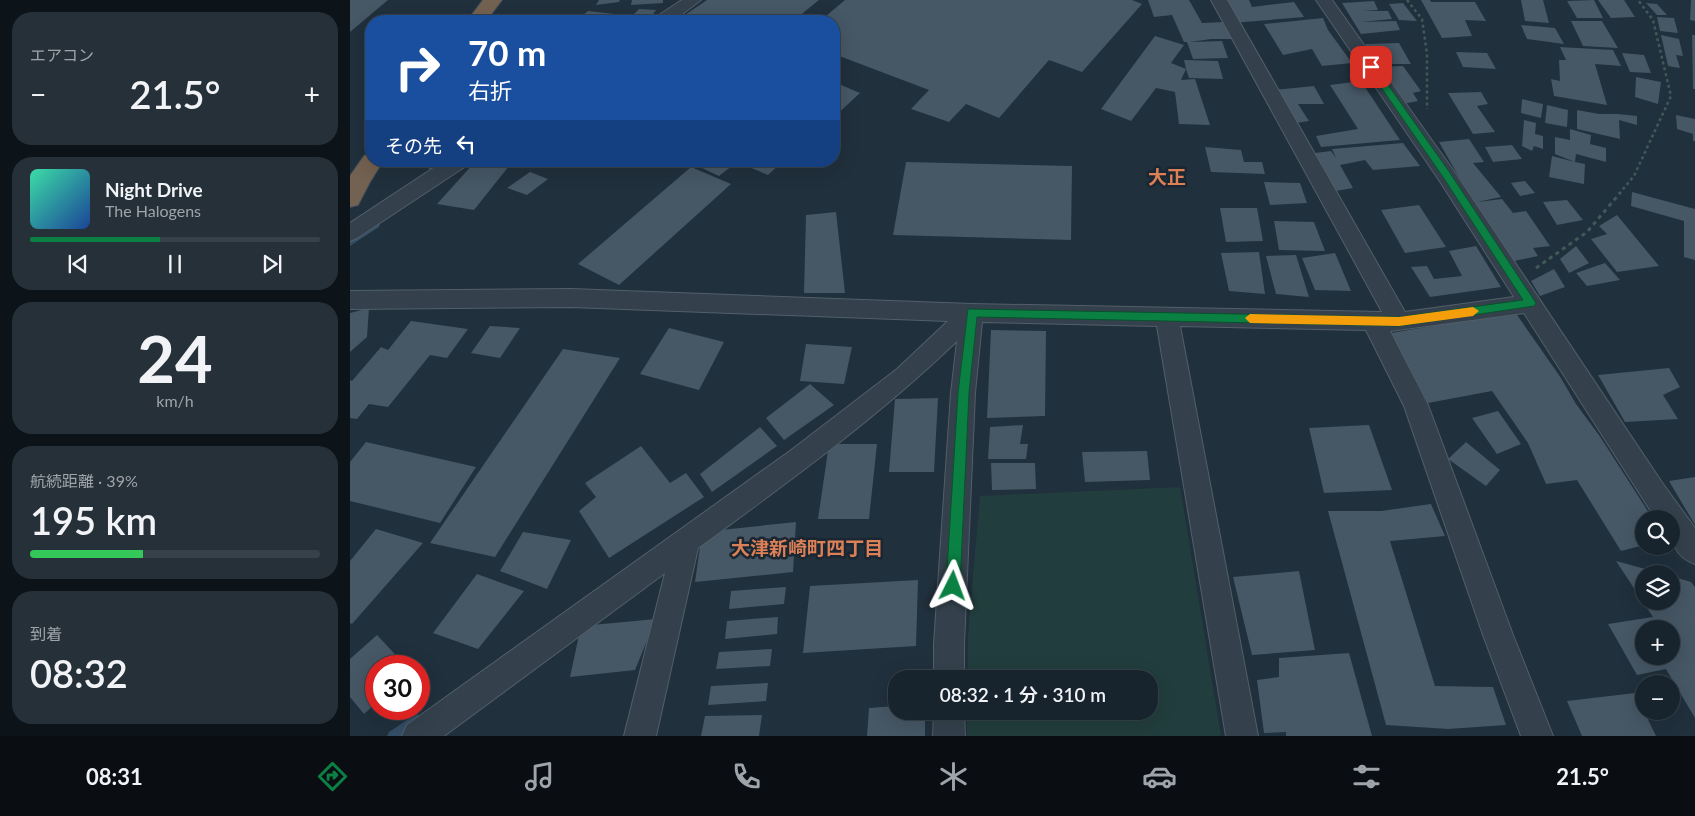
<!DOCTYPE html>
<html lang="ja">
<meta charset="utf-8">
<style>
body{margin:0;font-family:Lato,"Noto Sans JP",sans-serif;background:#253039;color:#f1f3f6;height:100vh;display:flex;flex-direction:column;font-size:19px;white-space:nowrap}
*{box-sizing:border-box;margin:0}
p{font-size:16px;color:#9fa4aa}
.icon{flex:none;width:28px;height:28px;fill:none;stroke:currentColor;stroke-width:2;stroke-linecap:round;stroke-linejoin:round}
.map{position:relative;flex:1;overflow:hidden}
.details{display:flex;flex-direction:column;gap:12px;padding:12px;background:#0d1419;width:350px}
.details>*{flex:none}
.banner{position:absolute;left:15px;top:15px;width:475px;height:152px;border-radius:20px;box-shadow:0 5px 20px #0002,0 0 0 1px #364149;background:#1a4fa0;color:#fff;overflow:hidden}
.tools{position:absolute;left:1285px;top:510px;display:grid;gap:10px}
.tools a{display:grid;place-items:center;width:45px;height:45px;border-radius:50%;background:#18242d;box-shadow:0 5px 20px #0002,0 0 0 1px #364149;font-size:25px}
.speed{position:absolute;left:15px;top:655px;display:flex;gap:10px;font-size:25px;font-weight:700;text-align:center}
.speed>*{display:grid;place-content:center;width:65px;height:65px;border-radius:50%;background:#18242d;box-shadow:0 5px 20px #0002,0 0 0 1px #364149;line-height:1}
.speed .limit{border:8px solid #d22;background:#fff;color:#111}
.pin{position:absolute;display:grid;place-items:center;width:42px;height:42px;color:#fff;margin:-21px;border-radius:10px;box-shadow:0 2px 8px #0006}
.me{position:absolute;width:55px;margin:-28px;rotate:3deg;stroke-linejoin:round;filter:drop-shadow(0 0 4px #0008)}
.turn{display:flex;align-items:center;gap:18px;height:105px;padding:0 20px;font-size:22px}
.turn .icon{width:65px;height:65px;stroke-width:2.5}
.turn b{display:block;font-size:35px;line-height:42px}
.then{display:flex;align-items:center;height:48px;padding:0 20px;background:#0003;gap:10px;font-size:19px}
.big{font-size:38px;font-weight:600;line-height:1.1}
.details .card{flex:1;display:flex;flex-direction:column;justify-content:center;gap:8px;min-width:0;padding:0 18px;border-radius:20px;background:#253039}
.details .dial{align-items:center;gap:0}
.dial b{font-size:65px;line-height:1}
.song{display:flex;align-items:center;gap:15px}
.cover{width:60px;height:60px;border-radius:8px;background:linear-gradient(135deg,hsl(160 70% 55%),hsl(220 70% 35%))}
.played{height:5px;border-radius:2px;background:linear-gradient(90deg,#0b8043 45%,#364149 45%)}
.keys{display:flex;justify-content:space-around;direction:ltr}
.heat{display:flex;justify-content:space-between;align-items:center;font-size:28px;direction:ltr}
.charge{height:8px;border-radius:4px;background:linear-gradient(90deg,#34c759 39%,#364149 0)}
.trip{position:absolute;left:538px;top:670px;width:270px;height:50px;border-radius:20px;background:#18242d;box-shadow:0 5px 20px #0002,0 0 0 1px #364149;font-weight:600;line-height:50px;text-align:center}
.dock{display:flex;height:80px;justify-content:space-around;align-items:center;background:#0a0e12;color:#9fa4aa}
.dock .icon{width:35px;height:35px}
.dock .active{color:#0b8043}
.dock b{font-size:22px;color:#f1f3f6}
main{display:flex;flex:1;min-height:0}
.map>svg:first-child{display:block}
.green{fill:#223d3d}
.lines{fill:none;stroke-linecap:round;stroke-linejoin:round}
.stream{fill:#334e65;fill-rule:evenodd}
.building{fill:#465765;fill-rule:evenodd}
.street-casing{stroke:#525f6a;stroke-width:2}
.highway-casing{stroke:#3f4c57;stroke-width:2}
.path-far1{stroke:#405959;stroke-width:2.5;stroke-dasharray:3 3;stroke-linecap:butt}
.path{stroke:#405959;stroke-width:3;stroke-dasharray:4 4;stroke-linecap:butt}
.street{fill:#34414c;fill-rule:evenodd}
.highway{fill:#736151;fill-rule:evenodd}
.route{fill:#0b8043;stroke:#07532c}
.slow{fill:#f59e0b}
.labels{text-anchor:middle;dominant-baseline:central;stroke-width:5;stroke-linejoin:round;paint-order:stroke}
.neighbourhood-label{font-size:19px;font-weight:bold;fill:#db8057;stroke:#1a2631}
</style>
<main>
<section class="details">
<div class="card"><p>エアコン</p>
<div class="heat"><a>−</a><b class="big">21.5°</b><a>+</a></div>
</div>
<div class="card">
<div class="song"><i class="cover"></i><div><b>Night Drive</b><p>The Halogens</p></div></div>
<div class="played"></div>
<div class="keys"><svg class="icon" aria-label="previous" viewBox="0 0 24 24"><path d="M18 5L8 12l10 7zM5 5v14"/></svg><svg class="icon" aria-label="pause" viewBox="0 0 24 24"><path d="M8 5v14M16 5v14"/></svg><svg class="icon" aria-label="next" viewBox="0 0 24 24"><path d="M6 5l10 7-10 7zM19 5v14"/></svg></div>
</div>
<div class="card dial"><b>24</b><p>km/h</p></div>
<div class="card"><p>航続距離 · 39%</p><b class="big">195 km</b><div class="charge"></div></div>
<div class="card"><p>到着</p><b class="big">08:32</b></div>
</section>
<div class="map">
<svg width="1345" height="736" viewBox="0 0 1345 736">
<rect width="100%" height="100%" fill="#20303c"/>
<path class="green" d="M830 487 871 736H617V711H799V679H618V634L630 496Z"/>
<g class="lines">
<path class="stream" d="M26 222 29 223 30 225 29 227 0 246V239Z
M66 714 70 716 72 720 70 724 53 736H37L39 732Z"/>
</g>
<path class="building" d="M0 0H38L0 32Z
M249 0H270L269 2 246 5Z
M282 0H313V3L281 5Z
M357 0H469L443 21H326Z
M495 0H782L792 4 732 72 699 60 649 118 616 104 599 122 561 109 579 90 484 54V21H470Z
M798 0H839L852 23 874 22 885 39H861L840 42 872 41 878 58 843 59 837 42H834L822 15 804 17Z
M866 0H899L902 7 944 2 954 17 882 23Z
M1071 0H1080L1081 2H1125L1136 21 1115 20 1122 36 1092 38Z
M1171 0H1193L1199 23 1175 21Z
M1244 0 1253 18H1227L1217 1Z
M1248 0H1274L1285 17 1261 18Z
M1341 0H1345V21L1340 20Z
M1024 1 1028 10 1013 11H1038L1042 19 1011 22 1046 21 1050 30 1011 34 992 3Z
M1053 3 1067 21 1049 20 1039 4Z
M1296 3 1307 4 1317 15H1307Z
M289 9 306 10 298 21H226L238 11 282 16Z
M1307 17 1324 18 1328 33 1310 31Z
M973 18 978 30 1002 63 972 66 962 49 933 55 914 24Z
M1221 21H1252L1268 48 1233 46Z
M1171 25 1205 28 1214 44 1177 39Z
M1311 35 1329 39 1333 56 1326 55 1330 68 1318 66Z
M1342 35H1345V89H1343Z
M805 36 834 45 821 63 836 69 834 60 868 61 873 79 839 78 836 69 831 80 845 79 860 125 829 124 825 92 806 88 781 121 751 109Z
M1049 43 1061 64H1027L1015 44Z
M1210 47 1263 50 1271 66 1245 64 1257 105 1204 96 1201 79 1210 81 1209 60H1216Z
M1106 52 1137 53 1146 69 1113 67Z
M1272 53 1294 55 1301 73 1280 72Z
M1053 66 1071 91 1063 93 1068 101 1053 104 1027 67Z
M1286 77 1311 82 1308 104 1285 97Z
M1011 81 1050 140 971 147 966 136 1008 129 980 85Z
M484 82 510 93 484 117Z
M964 86 974 104H948L959 121 940 124 924 90Z
M1131 92 1138 104 1127 106 1145 132 1123 134 1098 93Z
M1172 99 1193 104 1191 118 1171 113Z
M1197 105 1218 110 1217 127 1195 123Z
M1227 110 1249 114H1268L1287 116V125L1269 120 1270 139 1227 129Z
M1326 115 1345 119V141H1343V134L1327 129Z
M1174 120 1186 123 1185 134 1193 136V149L1184 146 1182 151 1172 146Z
M1220 129 1241 135 1240 144 1256 148V162L1226 154 1225 162 1235 164 1234 184 1199 177 1202 156 1225 162 1205 154V137L1220 140Z
M1119 139 1134 162 1123 163 1151 197 1127 202 1152 199 1163 213 1176 211 1200 246 1183 248 1188 256 1164 261 1106 180 1110 179 1089 142Z
M1053 143 1070 166 1023 170 1015 160 990 165 1003 188 980 192 957 154 981 151 986 158 982 149Z
M1162 145 1172 159 1143 162 1135 147Z
M855 147 891 150 894 162H912L915 174 861 172Z
M63 161H98L84 171Z
M225 161H250L241 168Z
M337 161H433L418 175 387 162 369 176Z
M556 162 722 166 721 240 543 235Z
M124 163 159 166 124 210 87 204Z
M341 167 381 184 269 285 228 264Z
M180 172 198 179 177 195 157 188Z
M1175 181 1185 193 1170 196 1161 183Z
M914 182 950 183 957 203 920 205Z
M1282 192 1345 209V260L1334 257V221L1281 206Z
M1217 200 1233 220 1207 225 1193 202Z
M1069 205 1096 247 1055 253 1031 210Z
M870 208H907L913 241 876 242Z
M486 212 495 293H454L456 215Z
M1267 215 1309 266 1267 272 1241 239 1257 234 1249 226Z
M924 221 964 222 975 251 929 250Z
M1126 246 1151 287 1080 297 1061 267 1077 266 1084 279 1112 276 1099 251Z
M1226 246 1239 263 1219 273 1210 259Z
M909 252 915 294 879 291 871 253Z
M985 253 1001 291 965 290 952 258Z
M946 255 959 297 926 294 916 256Z
M1255 263 1270 280 1237 286 1226 273Z
M1204 269 1215 287 1190 296 1181 281Z
M19 308 17 337 0 352V313Z
M1165 312 1211 378 1226 404 1249 435 1303 519H1294V545L1271 551 1227 480 1196 484 1178 443 1142 391 1078 403 1041 333Z
M61 321 118 329 97 358 80 355 38 407 19 404 7 419 0 418V380L2 381 31 347 38 350Z
M140 326 170 328 150 358 121 353Z
M319 328 374 342 349 390 290 374Z
M641 330 696 331 695 416 637 418Z
M456 344 502 347 494 384 450 381Z
M213 349 270 358 145 557 80 543Z
M1319 368 1330 387 1313 395 1328 419 1275 422 1248 375Z
M460 384 484 405 434 440 416 418Z
M588 398 584 472H539L545 399Z
M1148 411 1171 444 1147 454 1122 418Z
M673 425 670 444H678L676 459H638L640 427Z
M1019 425 1042 490 974 493 959 428Z
M410 427 427 446 362 492 350 474Z
M16 442 126 467 90 523 0 501V462Z
M1116 442 1150 470 1136 486 1098 459Z
M479 444H527L519 519H468Z
M291 446 320 483 336 473 354 497 259 558 229 511 246 497 235 483Z
M797 451 800 480 735 482 732 452Z
M641 463H685L686 489 642 490Z
M1345 477V525L1319 481Z
M1081 504 1095 536 1040 541 1085 686 1143 687 1156 725 1098 729 1036 725 978 511H1031Z
M446 522 443 572 345 582 352 532Z
M26 529 73 543 2 624 0 623V561Z
M173 532 221 540 197 589 150 571Z
M1266 561 1310 573 1294 574V601H1321V576L1341 582 1345 587V718L1316 669 1287 675 1258 624 1303 617ZM1294 629H1321V656H1294Z
M949 571 965 650 902 655 883 577Z
M127 574 174 591 128 649 83 633Z
M568 580 566 646 453 653 460 586Z
M436 587 434 604 379 609 381 591Z
M428 617 427 634 375 639 377 621Z
M306 619 285 670 220 677 231 626Z
M27 635 56 666H26V703L14 714 0 697V659Z
M422 649 420 666 366 669 369 652Z
M999 653 1022 736H936V732L914 733 907 680 929 677V658Z
M418 683 416 701 358 705 361 686Z
M1285 693 1306 736H1232L1217 701Z
M546 706V711H575V736H517L519 708Z
M412 715 409 736H351L355 716Z"/>
<g class="lines">
<g class="street-casing">
<path id="street" d="M332 0H351L323 21H304L306 17Z
M861 0H877L1055 312 1164 297 1089 180 966 0H982L1103 170 1313 484 1345 528V564C1323 556 1321 540 1321 519H1306L1295 502 1174 313 1040 331 1078 405 1163 635 1203 736H1171L1133 635 1054 406 1016 330 830 326 908 736H876L807 326 632 322 625 393 614 644V679H584V644L601 393 607 341C527 418 437 483 348 548L306 736H274L315 573 94 736H52L57 725 440 451 547 369 598 321 221 307 0 309V291L221 289 622 304 1032 312Z
M94 161H119L116 166 7 238 0 241V223Z
M584 711H614L615 736H583Z"/>
</g>
<g class="highway-casing">
<path id="highway" d="M133 0H152L136 21H117Z
M21 153V161H33L20 182 8 205 0 207V176L14 156Z"/>
</g>
<path class="path-far1" d="M1057 0 1072 19 1077 54V109
M1269 194 1284 176 1321 96 1303 20 1288 0"/>
<path class="path" d="M1186 268 1237 232 1270 193"/>
<use href="#street" class="street"/>
<use href="#highway" class="highway"/>
</g>
<path class="route" d="M1018 65H1024L1100 173 1184 300 1186 303 1184 306 1049 326 627 317 619 393 610 586 608 591 603 593 598 591 596 586 608 393 618 309 1049 317 1173 300 1093 177 1017 67Z"/>
<path class="slow" d="M1123 307 1129 311 1123 316 1049 326 900 323 895 318 900 314 1049 317Z"/>
<g class="labels">
<g class="neighbourhood-label">
<text x="817" y="176">大正</text>
<text x="457" y="547">大津新崎町四丁目</text>
</g>
</g>
</svg>
<div class="tools">
<a><svg class="icon" aria-label="search" viewBox="0 0 24 24"><circle cx="10" cy="10" r="6"/><path d="M15 15l6 6"/></svg></a>
<a><svg class="icon" aria-label="layers" viewBox="0 0 24 24"><path d="M12 4l9 5-9 5-9-5zM3 14l9 5 9-5"/></svg></a>
<a>+</a>
<a>−</a>
</div>
<div class="speed"><div class="limit">30</div></div>
<div class="pin" style="left:1021px;top:67px;background:#d93025"><svg class="icon" aria-label="arrive" viewBox="0 0 24 24"><path d="M6 21V4h12l-3 4 3 4H6"/></svg></div>
<svg class="me" style="left:603px;top:586px" viewBox="-20 -20 40 40"><path d="M0-17L14 15 0 8-14 15z" fill="#0b8043" stroke="#fff" stroke-width="4"/></svg>
<div class="trip">08:32 · 1 分 · 310 m</div>
<div class="banner">
<div class="turn"><svg class="icon" aria-label="right" viewBox="0 0 24 24"><path d="M7 20v-9h11M14 6l5 5-5 5"/></svg><div><b>70 m</b>右折</div></div>
<div class="then">その先<svg class="icon" aria-label="left" viewBox="0 0 24 24"><path d="M17 20v-9H6M10 6l-5 5 5 5"/></svg></div>
</div>
</div>
</main>
<nav class="dock">
<b>08:31</b>
<svg class="icon active" aria-label="directions" viewBox="0 0 24 24"><path d="M12 3l9 9-9 9-9-9zM9 14v-3h6M13 9l2 2-2 2"/></svg>
<svg class="icon" aria-label="music" viewBox="0 0 24 24"><path d="M9 18V5l10-2v13"/><circle cx="6" cy="18" r="3"/><circle cx="16" cy="16" r="3"/></svg>
<svg class="icon" aria-label="phone" viewBox="0 0 24 24"><path d="M5 4h4l2 5-3 2q2 4 5 5l2-3 5 2v4C11 20 4 13 5 4z"/></svg>
<svg class="icon" aria-label="climate" viewBox="0 0 24 24"><path d="M12 3v18M4 7l16 10M4 17L20 7"/></svg>
<svg class="icon" aria-label="car" viewBox="0 0 24 24"><path d="M5 17H2v-5l4-1 3-4h7l3 4 3 1v5h-3M9 17h6M6 11h13"/><circle cx="7" cy="17" r="2"/><circle cx="17" cy="17" r="2"/></svg>
<svg class="icon" aria-label="filters" viewBox="0 0 24 24"><path d="M4 7h16M4 17h16"/><circle cx="9" cy="7" r="2"/><circle cx="15" cy="17" r="2"/></svg>
<b>21.5°</b>
</nav>
